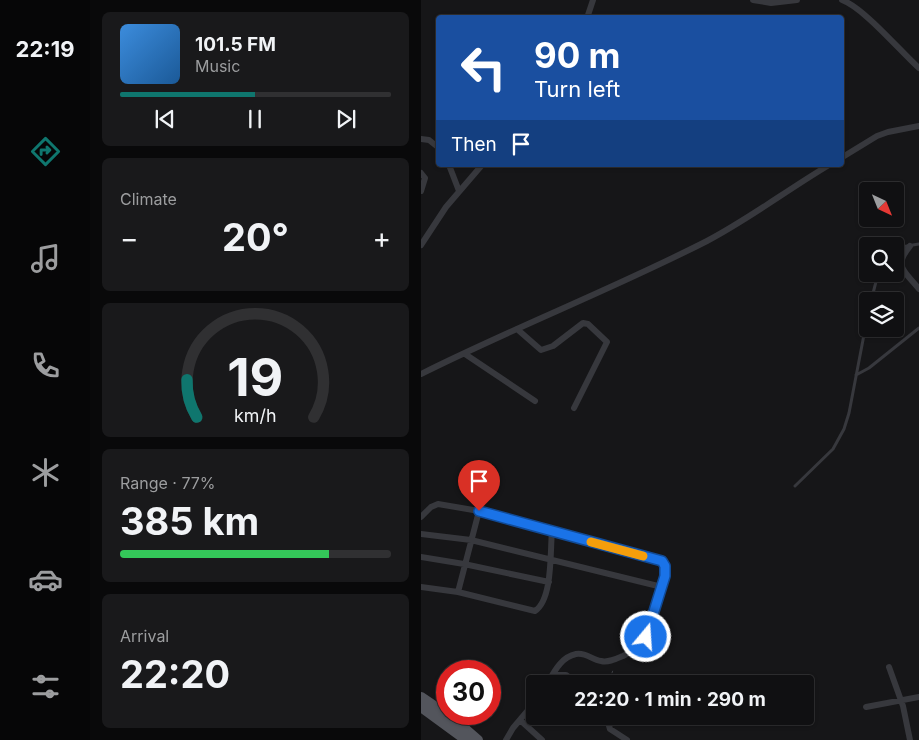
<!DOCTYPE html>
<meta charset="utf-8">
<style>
body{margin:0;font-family:Inter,sans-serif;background:#19191b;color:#f1f3f6;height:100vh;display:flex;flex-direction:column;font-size:19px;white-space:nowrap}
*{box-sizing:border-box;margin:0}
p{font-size:16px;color:#9c9d9f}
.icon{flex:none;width:28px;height:28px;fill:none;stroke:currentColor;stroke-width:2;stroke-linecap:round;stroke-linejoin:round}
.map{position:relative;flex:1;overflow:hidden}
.details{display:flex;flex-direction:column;gap:12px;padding:12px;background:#09090a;width:331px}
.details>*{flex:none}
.top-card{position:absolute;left:15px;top:15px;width:408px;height:152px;border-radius:5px;box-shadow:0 1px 4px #0004,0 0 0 1px #303032;background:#1a4fa0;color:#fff;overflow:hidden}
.needle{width:32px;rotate:137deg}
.tools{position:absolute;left:438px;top:182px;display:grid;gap:10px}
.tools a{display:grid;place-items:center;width:45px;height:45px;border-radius:5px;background:#101012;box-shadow:0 1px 4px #0004,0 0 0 1px #303032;font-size:25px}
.speed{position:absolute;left:15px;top:660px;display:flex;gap:10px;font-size:25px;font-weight:700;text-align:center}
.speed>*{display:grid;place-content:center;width:65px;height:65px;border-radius:50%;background:#101012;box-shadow:0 1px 4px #0004,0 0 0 1px #303032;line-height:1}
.speed .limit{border:8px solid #d22;background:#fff;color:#111}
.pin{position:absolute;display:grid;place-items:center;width:42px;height:42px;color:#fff;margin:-51px -21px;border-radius:50% 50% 50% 0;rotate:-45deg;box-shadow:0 0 5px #0007}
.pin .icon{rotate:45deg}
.me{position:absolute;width:55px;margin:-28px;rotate:18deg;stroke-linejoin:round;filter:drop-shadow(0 0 4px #0008)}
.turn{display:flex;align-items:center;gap:18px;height:105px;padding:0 15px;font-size:22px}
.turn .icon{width:65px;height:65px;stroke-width:2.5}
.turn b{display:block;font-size:35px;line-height:42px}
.then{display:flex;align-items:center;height:48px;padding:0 15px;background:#0003;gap:10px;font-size:19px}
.big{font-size:38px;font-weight:700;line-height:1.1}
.details .tile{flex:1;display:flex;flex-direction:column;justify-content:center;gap:8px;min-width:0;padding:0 18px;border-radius:8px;background:#19191b}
.details .dial{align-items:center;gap:0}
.dial svg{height:130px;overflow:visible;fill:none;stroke:#303032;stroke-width:7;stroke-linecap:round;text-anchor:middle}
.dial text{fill:#f1f3f6;stroke:none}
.song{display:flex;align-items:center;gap:15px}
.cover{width:60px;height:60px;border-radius:8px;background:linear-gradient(135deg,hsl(210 70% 55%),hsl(210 70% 35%))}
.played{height:5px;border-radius:2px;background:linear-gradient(90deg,#0f766e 50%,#303032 50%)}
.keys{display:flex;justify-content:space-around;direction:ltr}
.heat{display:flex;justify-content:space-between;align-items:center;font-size:28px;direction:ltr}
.charge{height:8px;border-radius:4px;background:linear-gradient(90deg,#34c759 77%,#303032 0)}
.trip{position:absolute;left:105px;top:675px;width:288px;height:50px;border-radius:5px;background:#101012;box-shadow:0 1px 4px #0004,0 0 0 1px #303032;font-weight:700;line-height:50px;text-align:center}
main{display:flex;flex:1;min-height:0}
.tab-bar{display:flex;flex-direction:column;width:90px;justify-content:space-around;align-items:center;background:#060607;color:#9c9d9f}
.tab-bar .icon{width:35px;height:35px}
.tab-bar .current{color:#0f766e}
.tab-bar b{font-size:22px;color:#f1f3f6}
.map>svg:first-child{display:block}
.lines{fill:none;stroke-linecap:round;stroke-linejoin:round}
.path{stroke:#3d3f44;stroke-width:1;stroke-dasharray:2.5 4;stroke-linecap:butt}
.service{stroke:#37383d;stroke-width:3}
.minor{stroke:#37383d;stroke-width:6}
.primary{stroke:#53555c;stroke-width:10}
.route-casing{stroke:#114b97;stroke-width:12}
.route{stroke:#1a73e8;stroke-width:9}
.slow{stroke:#f59e0b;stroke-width:9}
</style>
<main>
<nav class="tab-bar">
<b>22:19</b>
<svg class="icon current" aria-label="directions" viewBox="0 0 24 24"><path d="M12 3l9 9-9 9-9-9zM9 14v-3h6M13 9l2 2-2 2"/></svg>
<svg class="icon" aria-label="music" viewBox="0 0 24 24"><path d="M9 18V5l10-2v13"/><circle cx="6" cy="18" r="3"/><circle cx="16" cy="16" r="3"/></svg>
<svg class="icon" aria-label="phone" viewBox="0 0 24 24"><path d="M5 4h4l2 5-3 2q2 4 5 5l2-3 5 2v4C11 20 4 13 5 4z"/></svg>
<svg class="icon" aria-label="climate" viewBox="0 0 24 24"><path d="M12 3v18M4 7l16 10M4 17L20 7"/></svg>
<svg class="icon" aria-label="car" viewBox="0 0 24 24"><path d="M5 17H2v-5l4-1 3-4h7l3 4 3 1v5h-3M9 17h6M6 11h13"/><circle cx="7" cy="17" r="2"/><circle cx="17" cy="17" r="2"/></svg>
<svg class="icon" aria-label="filters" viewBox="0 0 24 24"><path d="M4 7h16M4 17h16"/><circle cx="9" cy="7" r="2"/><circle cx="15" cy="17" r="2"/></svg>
</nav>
<section class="details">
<div class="tile">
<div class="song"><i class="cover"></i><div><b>101.5 FM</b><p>Music</p></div></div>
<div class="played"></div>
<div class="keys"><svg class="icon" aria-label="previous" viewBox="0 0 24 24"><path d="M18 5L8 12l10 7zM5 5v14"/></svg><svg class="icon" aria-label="pause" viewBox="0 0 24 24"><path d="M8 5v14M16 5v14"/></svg><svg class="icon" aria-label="next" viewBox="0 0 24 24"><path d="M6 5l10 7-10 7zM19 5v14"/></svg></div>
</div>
<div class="tile"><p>Climate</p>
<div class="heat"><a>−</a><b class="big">20°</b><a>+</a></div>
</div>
<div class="tile dial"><svg viewBox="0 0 100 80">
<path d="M14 69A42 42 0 1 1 86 69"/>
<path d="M14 69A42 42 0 0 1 8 46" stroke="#0f766e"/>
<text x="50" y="56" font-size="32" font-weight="700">19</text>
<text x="50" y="72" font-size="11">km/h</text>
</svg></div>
<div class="tile"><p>Range · 77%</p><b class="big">385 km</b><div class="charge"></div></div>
<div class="tile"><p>Arrival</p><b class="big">22:20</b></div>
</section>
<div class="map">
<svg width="498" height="740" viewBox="0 0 498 740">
<rect width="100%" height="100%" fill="#161618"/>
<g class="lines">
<path class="path" d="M184 684 190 676 193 667"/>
<path class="service" d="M474 248 498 244
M450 301 457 274
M435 375 448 368 498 328
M374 486 412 449 423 429 428 413 446 319"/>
<path class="minor" d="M332 0 350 3 376 0
M421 0C443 8 479 51 498 68
M166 18 172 0
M0 139 8 140 18 148
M420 158 456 136 467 132 498 126
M28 165 38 191
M0 173 4 178 0 191
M0 245 25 207 61 165
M489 246C472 267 483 270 498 289
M96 329 120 350 132 346 162 323 167 324 186 342 153 408
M44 354 114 401
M0 374C94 327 192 289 286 241 328 219 366 190 408 165
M0 517 10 507 17 504 58 511 238 560 243 563C248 576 240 591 236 604 228 631 229 643 202 656 195 659 187 663 180 661 171 660 165 652 155 654 140 657 133 672 126 684
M0 534 50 540 241 587
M0 557 43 564 128 582
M0 587 37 592 114 611C132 599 129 551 131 531
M37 592 58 511
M468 667 482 706 489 740
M132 675H145L157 684
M445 707 498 697
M185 716 189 729 206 740
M99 720 121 740
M85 740 92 728 114 702"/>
<path class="primary" d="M0 697 34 720 57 740
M0 707 45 740"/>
</g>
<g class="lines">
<g class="route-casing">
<path id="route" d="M58 511 241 561 244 566V576L225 637"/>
</g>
<use href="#route" class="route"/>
<path class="slow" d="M170 542 222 556"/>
</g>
</svg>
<div class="tools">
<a><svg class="needle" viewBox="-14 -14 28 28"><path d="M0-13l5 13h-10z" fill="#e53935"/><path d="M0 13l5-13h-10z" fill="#9c9d9f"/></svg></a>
<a><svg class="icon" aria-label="search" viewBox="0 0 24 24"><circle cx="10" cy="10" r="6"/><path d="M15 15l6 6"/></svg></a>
<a><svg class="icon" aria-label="layers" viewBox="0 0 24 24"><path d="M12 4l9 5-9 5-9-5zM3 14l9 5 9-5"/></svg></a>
</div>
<div class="speed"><div class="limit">30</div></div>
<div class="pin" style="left:58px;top:511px;background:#d93025"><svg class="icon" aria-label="arrive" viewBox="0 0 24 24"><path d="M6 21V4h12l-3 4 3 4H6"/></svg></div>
<svg class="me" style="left:225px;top:637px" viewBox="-20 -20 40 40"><circle r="17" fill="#1a73e8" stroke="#fff" stroke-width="3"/><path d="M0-11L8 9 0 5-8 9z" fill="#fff"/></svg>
<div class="trip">22:20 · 1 min · 290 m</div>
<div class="top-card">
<div class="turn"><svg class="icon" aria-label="left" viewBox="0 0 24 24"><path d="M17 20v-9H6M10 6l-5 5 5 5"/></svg><div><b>90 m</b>Turn left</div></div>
<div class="then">Then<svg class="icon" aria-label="arrive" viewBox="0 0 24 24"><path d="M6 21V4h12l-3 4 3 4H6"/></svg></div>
</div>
</div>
</main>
